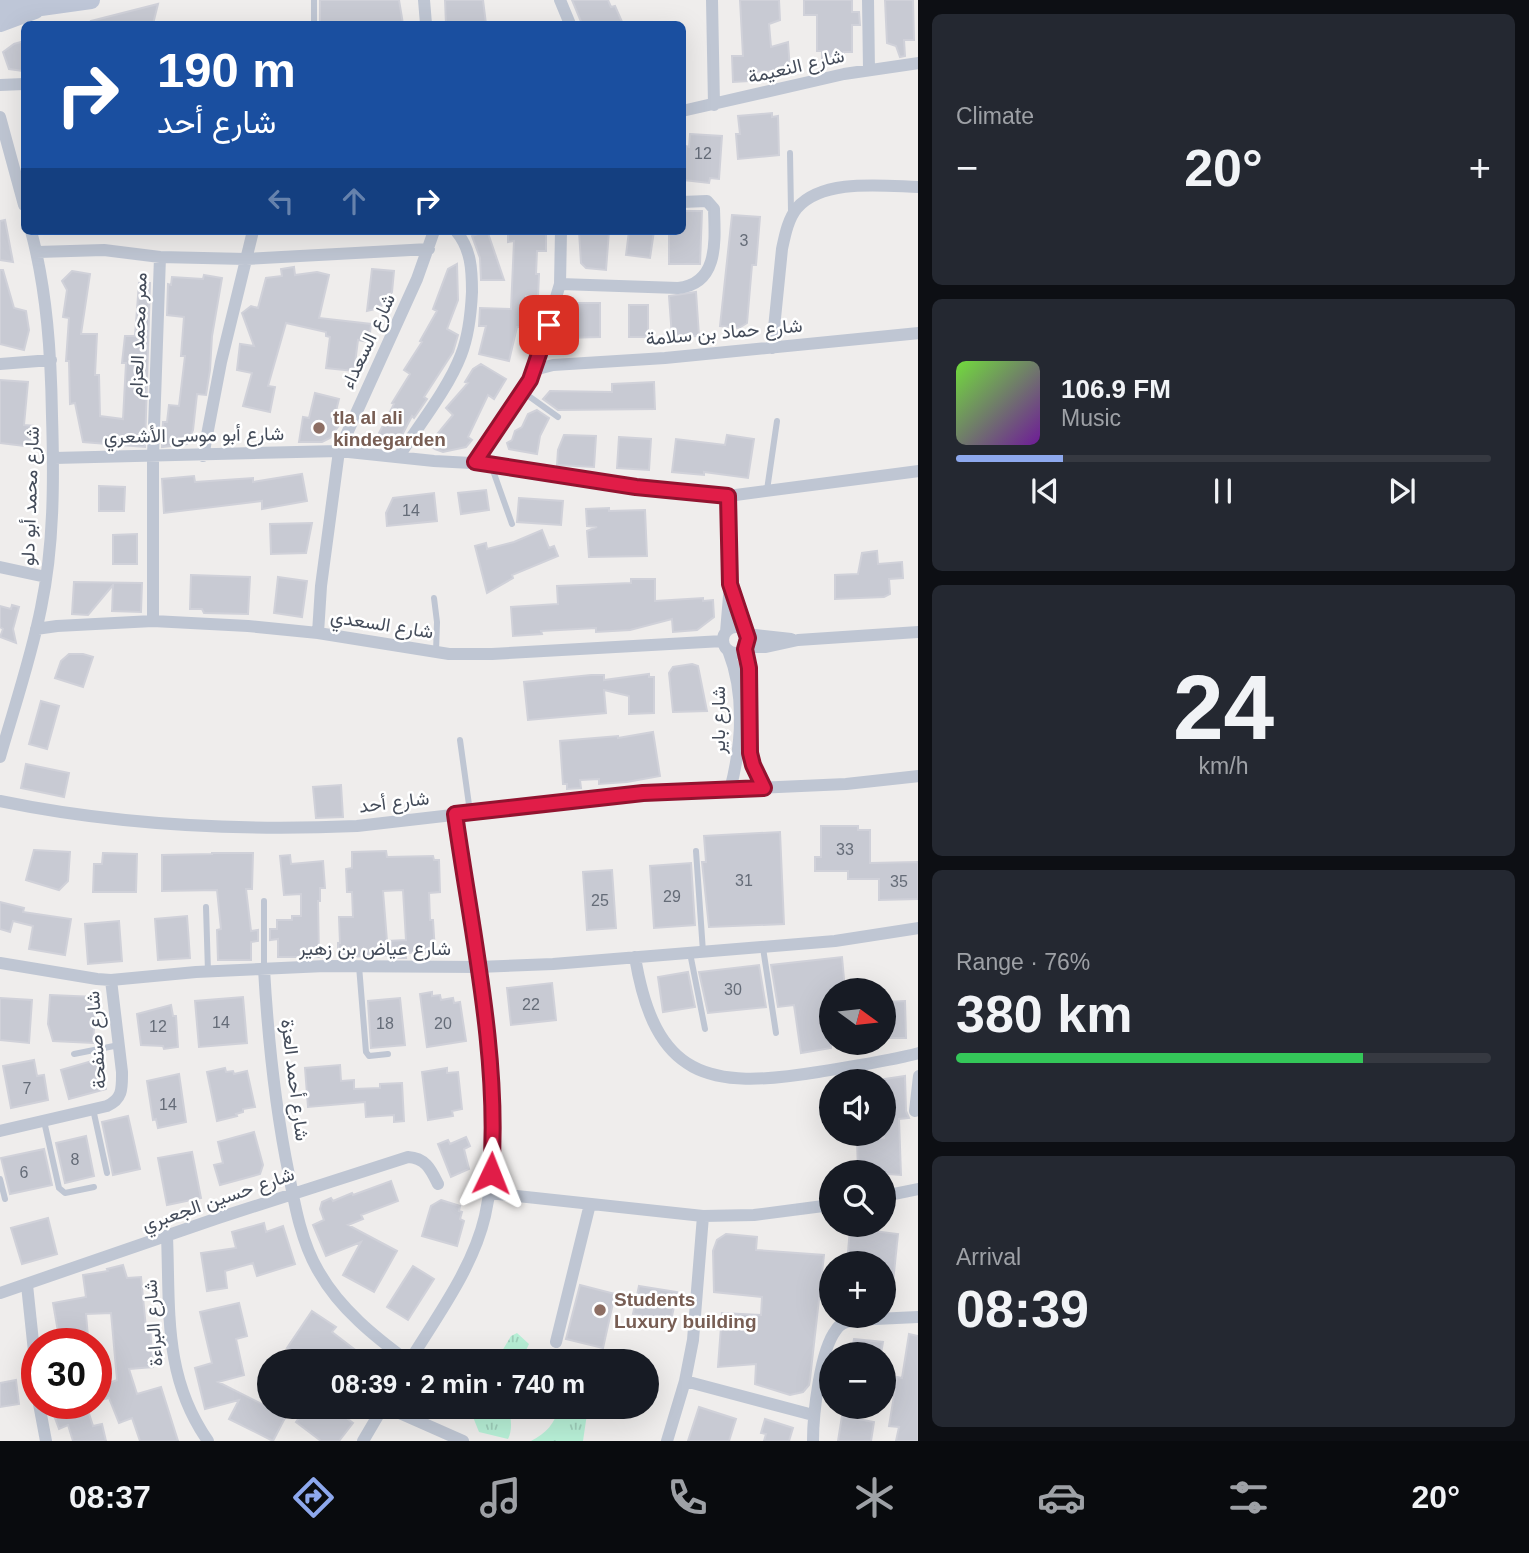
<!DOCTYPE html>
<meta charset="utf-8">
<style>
body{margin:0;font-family:Helvetica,Vazirmatn,sans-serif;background:#242831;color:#f1f3f6;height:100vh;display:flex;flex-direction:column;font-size:26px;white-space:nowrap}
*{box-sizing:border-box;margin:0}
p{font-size:23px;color:#9ea1a6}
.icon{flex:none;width:38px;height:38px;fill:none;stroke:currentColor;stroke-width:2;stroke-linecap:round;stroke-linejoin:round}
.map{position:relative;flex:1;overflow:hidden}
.drawer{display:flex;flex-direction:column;gap:14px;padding:14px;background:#0d0f14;width:611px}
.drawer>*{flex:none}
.hud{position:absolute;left:21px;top:21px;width:665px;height:214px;border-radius:10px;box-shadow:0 7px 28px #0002;background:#1a4fa0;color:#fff;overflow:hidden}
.needle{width:46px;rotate:105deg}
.controls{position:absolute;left:819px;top:978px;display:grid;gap:14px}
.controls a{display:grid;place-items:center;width:77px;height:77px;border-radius:50%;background:#171b24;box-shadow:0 7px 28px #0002;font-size:35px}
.speed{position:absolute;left:21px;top:1328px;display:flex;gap:14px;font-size:35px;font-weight:700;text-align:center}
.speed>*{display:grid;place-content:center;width:91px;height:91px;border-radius:50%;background:#171b24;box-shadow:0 7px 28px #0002;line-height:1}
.speed .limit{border:10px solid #d22;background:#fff;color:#111}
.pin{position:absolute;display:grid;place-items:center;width:60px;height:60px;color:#fff;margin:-30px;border-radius:14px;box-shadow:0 4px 10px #0006}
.me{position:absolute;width:77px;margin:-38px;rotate:2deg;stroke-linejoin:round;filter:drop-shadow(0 0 5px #0008)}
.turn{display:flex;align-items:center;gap:24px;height:147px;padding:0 21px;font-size:32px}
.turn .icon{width:91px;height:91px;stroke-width:2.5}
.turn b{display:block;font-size:49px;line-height:60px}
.lanes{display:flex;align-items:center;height:66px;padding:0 21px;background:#0003;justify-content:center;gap:35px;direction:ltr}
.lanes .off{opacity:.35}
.big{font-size:52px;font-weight:800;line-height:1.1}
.drawer .widget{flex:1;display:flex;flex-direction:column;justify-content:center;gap:10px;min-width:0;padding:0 24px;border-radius:10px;background:#242831}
.drawer .dial{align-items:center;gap:0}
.dial b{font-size:91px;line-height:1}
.song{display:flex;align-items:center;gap:21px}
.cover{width:84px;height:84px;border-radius:10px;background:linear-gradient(135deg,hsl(100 70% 55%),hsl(280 70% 35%))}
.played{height:7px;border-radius:4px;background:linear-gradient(90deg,#8da8ed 20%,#363941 20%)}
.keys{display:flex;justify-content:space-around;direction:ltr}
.heat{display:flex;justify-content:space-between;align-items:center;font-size:38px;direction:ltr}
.charge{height:10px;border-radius:5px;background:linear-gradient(90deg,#34c759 76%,#363941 0)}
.trip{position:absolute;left:257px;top:1349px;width:402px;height:70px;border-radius:35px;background:#171b24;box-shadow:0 7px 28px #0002;font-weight:800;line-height:70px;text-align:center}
.dock{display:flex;height:112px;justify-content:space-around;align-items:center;background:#090b0e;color:#9ea1a6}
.dock .icon{width:49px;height:49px}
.dock .selected{color:#8da8ed}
.dock b{font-size:32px;color:#f1f3f6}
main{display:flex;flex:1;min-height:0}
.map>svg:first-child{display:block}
.park{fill:url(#park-tufts)}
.building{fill:#c8cad3;stroke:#d0d1d9;stroke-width:2;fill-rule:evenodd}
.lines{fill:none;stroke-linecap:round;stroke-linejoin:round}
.lane{stroke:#bfc6d3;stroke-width:6}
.street{stroke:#bfc6d3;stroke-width:12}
.secondary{stroke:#bec6d7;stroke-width:18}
.route-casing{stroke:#92132f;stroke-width:18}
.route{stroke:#e11d48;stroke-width:12}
.education-dot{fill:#8d6e63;stroke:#fff;stroke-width:2.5}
.labels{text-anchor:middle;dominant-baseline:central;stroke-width:5;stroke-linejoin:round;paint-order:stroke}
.number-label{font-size:16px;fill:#656c78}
.street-label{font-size:19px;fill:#444c5a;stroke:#fff}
.education-label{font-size:19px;font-weight:bold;fill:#785e54;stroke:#fff;text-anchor:start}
</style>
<main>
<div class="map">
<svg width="919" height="1441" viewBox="0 0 919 1441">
<defs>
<pattern id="park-tufts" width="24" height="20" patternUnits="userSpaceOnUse" patternTransform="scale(1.75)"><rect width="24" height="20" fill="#b8f0d7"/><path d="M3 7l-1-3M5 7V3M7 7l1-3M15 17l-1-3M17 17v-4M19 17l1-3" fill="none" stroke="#9fcfbb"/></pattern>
</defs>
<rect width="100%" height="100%" fill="#efedec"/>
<path class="park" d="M517 1333 529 1344 521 1361H496L511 1336Z
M475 1407H508C511 1417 513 1429 508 1439L479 1432 471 1412Z
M559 1407H588L583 1441H531C546 1433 555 1424 559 1407Z"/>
<path class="building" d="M320 0H399L403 24H320Z
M445 0H483L486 24H446Z
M572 0H608L611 7 615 6 623 24H582Z
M740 0H779L780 20 769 24 771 47 788 42 790 70 772 74V71L749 72V81L733 82 732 56H743Z
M804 0H852V12H859L860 25H852V52H844V58H822V51H817V15H804Z
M885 0H913L914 40H904L905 56 900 57 896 46 887 43Z
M158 4 153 24H92L91 21Z
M24 41V71L9 69 3 52 14 44Z
M772 113V117L778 116 779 155 738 159 736 134H740L738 116Z
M690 134 722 136 719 179 710 178 709 183 684 180 686 146 689 147Z
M682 211H702L700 264H669V231H682Z
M732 215 760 217 756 265H752L747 323 739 328 720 326Z
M5 220 13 262 0 260V221Z
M487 231 489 236 504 280H481L480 258 472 236Z
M508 231H546V251H537L536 274H539L538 297 526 296 525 327H517L509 361 479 354 486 326H479L480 308 511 309 514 241 508 242Z
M579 231H609L606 270 586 268 581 263Z
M629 231H654L650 258 626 255Z
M457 264 458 300 447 329 458 335 453 352 424 397 427 399 414 418 412 416 400 439 395 443 387 442 377 437 394 404 392 403 410 374 404 370 422 342 420 341 437 311 433 309 448 269Z
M294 267 295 275 317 272 329 275 319 318 371 324 369 342 358 340 354 371 326 368 330 337 326 336V332L286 323 268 386 275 387 270 412 243 406 252 373 237 370 240 344 254 346 242 313 251 306 258 308 266 278 282 276 281 269Z
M372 269 394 271 392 292 379 308 367 311Z
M0 270H3L14 308 26 311 29 330 24 350 0 344Z
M72 271 90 274 81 334H97L95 375H99L100 416 123 419 126 363H122L125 336H135L139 283H150L145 447 83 442 75 403 70 404 69 361H66L69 318 63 317 67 290 62 281Z
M204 275 222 278 212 336 210 370 206 395 197 394 193 430 187 444 162 447 163 422H167L169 405 179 406 185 356H181L184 317 167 315 168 284 171 285 172 277 203 279Z
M696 292 699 336 672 337 669 296Z
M571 303H600V337L564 338V311Z
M629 305H648V337H629Z
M481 364 506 379 494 399 488 395 468 437 472 440 466 447 443 452 435 449 429 444 453 415 446 408 468 383 465 382 473 369Z
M0 380 28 382 24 425 35 426 32 447 0 443Z
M654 382 655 409 558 410 543 399 550 391 612 392V384Z
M315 393 339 399 333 423 340 424 330 438 322 442H299L303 417 309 418Z
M537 410 549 418 540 436 537 454 509 449 507 443 512 440 515 431 522 427 528 414Z
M564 435 596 436 594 467 557 465 558 450Z
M727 435 754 439 748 478 704 472V475L672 472 676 439 725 445Z
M619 437 651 439 649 470 617 468Z
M302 474 307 501 262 509V501L164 513 162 479 194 476 195 482 253 478V482Z
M99 486 125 487 124 511H99Z
M486 490 489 510 461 514 458 493Z
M434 493 437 521 387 526 386 513 393 498Z
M519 498 563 501 561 525 517 522Z
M609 508V511L645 510 647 556 589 557 587 531 597 527 587 526 586 509Z
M312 523 306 553 271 554 270 524Z
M542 530 549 548 554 546 558 556 512 575 513 578 487 593 475 546 486 543 487 549 514 542Z
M137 534V564H113V535Z
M877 551 878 564 902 562 903 578 889 579 890 594 884 597 835 599V575L858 574 862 553Z
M191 575 250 577 248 614 204 613 202 609H190Z
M278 577 307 581 302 617 274 613Z
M631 579H655V601L703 598V601L713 600 714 617 697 630 673 632 672 619 630 630 596 632V628L541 631 542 634 513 636 511 607 558 604 557 586 631 583Z
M74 582 142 583 141 612 112 611 113 585 88 615 72 614Z
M12 605 19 607 13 629 16 643 0 637 3 629 0 627V606L11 609Z
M69 654H83L93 657 83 687 55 678 61 661Z
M692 664 698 666 707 711 673 712 669 673 673 667Z
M649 674V677H654V713L629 714V696L604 690 606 713 528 720 524 682 591 675H604V680Z
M41 701 59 706 47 749 29 744Z
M653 732 660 776 627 782 599 784V779L580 780 581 788 567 789V784H563L560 741 618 736V738Z
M26 764 69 773 64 797 21 788Z
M341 785 343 817 316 818 313 787Z
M821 826H858V830H870V863L918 862V899L879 900V879H848V871H815V857H821Z
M780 832 784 924 709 927 702 862H706L704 836Z
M34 850 70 852 68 881 59 890 26 880Z
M386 851 387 857 433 856 434 860H439L440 892 429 893 430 920H433L435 952 405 953 406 958H388V955L347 957 346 954H338V943H340L339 917H353L352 892H347L346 869 352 868V852ZM403 890 406 940 387 941 383 891Z
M103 853 137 854 136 892H93L94 864H102Z
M212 853H253L252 889H246L251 931 258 930V941L251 942V960H218L217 930 221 929 217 890 162 891V855L212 854Z
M290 855 291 864 323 861 325 888H320V901H318L319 957H278V939L270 940V929H277V920H292V916H301V894L284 895 280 856Z
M691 863 695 925 654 928 650 866Z
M612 870 616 928 587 930 583 872Z
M0 902 24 908 23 912 71 919 65 955 29 949 33 926 13 921 10 932 0 929Z
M187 916 190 958 158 960 155 919Z
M119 921 122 961 88 964 85 924Z
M842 957 845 990H831V1048L801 1053 794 1005 778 1007 771 965Z
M759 965 766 1007 708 1013 699 972Z
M688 972 695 1007 663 1012 658 977Z
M552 983 556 1020 511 1025 507 988Z
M432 992V996L440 995 441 1000 453 998 454 1003 460 1002 466 1041 427 1047 420 994Z
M50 995 96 997 93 1043 53 1041 48 1024Z
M243 997 247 1043 199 1047 195 1001Z
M0 998 32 1000 29 1043 0 1040Z
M400 998 405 1045 371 1048 368 1001Z
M905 1001 906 1038H884V1002Z
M171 1005 173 1016H176L178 1047 164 1049 163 1046 141 1045 137 1014Z
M99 1059 106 1089 69 1099 61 1070Z
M34 1060 37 1076 44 1075 48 1100 11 1108 3 1066Z
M340 1065 341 1081 354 1080V1089L380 1088V1084L402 1083 404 1121 394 1122V1115L366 1117 365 1102 308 1107 305 1068Z
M225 1068 226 1072 233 1071 234 1074 247 1071 255 1107 243 1109V1112L236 1114 237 1116 217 1121 207 1072Z
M447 1068V1073L458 1072 462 1109 452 1111 453 1116 428 1120 422 1072Z
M179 1074 186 1122 158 1128 156 1119 153 1120 147 1081Z
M905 1076 906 1111 909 1118 899 1119 901 1175 858 1172 857 1139 884 1138V1079Z
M128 1116 140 1169 113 1175 102 1122Z
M254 1132 263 1165 260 1174 220 1185 214 1165 223 1163 218 1142Z
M86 1136 94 1176 65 1183 56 1143Z
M466 1137 470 1146 464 1149 469 1169 451 1177 438 1144 448 1140 450 1144Z
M44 1149 52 1185 10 1194 1 1158Z
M192 1152 201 1198 167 1205 158 1158Z
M391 1181 398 1201 361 1215 363 1219 348 1225 397 1251 374 1292 343 1275 361 1242 326 1256 313 1225 324 1220 320 1209 322 1202 331 1198 333 1201 352 1193 353 1195Z
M441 1200 460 1206 459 1211 462 1212 460 1219 464 1221 457 1246 422 1236 431 1206Z
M48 1218 57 1254 22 1264 11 1228Z
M264 1223 266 1232 283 1226 295 1264 257 1276 253 1263 225 1271 227 1288 207 1291 201 1253 236 1248 232 1232Z
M850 1228 898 1234 891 1302H884V1264H847Z
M726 1234 757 1237 756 1250 824 1255 810 1379 809 1385 803 1392 790 1395 755 1384 756 1364 718 1367 722 1313 761 1315 762 1297 714 1292 713 1251 717 1240Z
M123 1265 127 1278 141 1277 146 1328 150 1327 153 1367 129 1369 137 1394 161 1387 178 1441H140L132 1418 119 1423 109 1398 96 1401V1388L117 1380 111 1313 86 1314 88 1337 60 1343 53 1303 86 1297 83 1275 108 1271 107 1269Z
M413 1266 434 1279 408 1320 387 1307Z
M580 1285 615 1294 603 1348 566 1339Z
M639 1286 677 1292 671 1321 633 1314Z
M239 1303 247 1336 236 1339 244 1375 218 1382 286 1416 273 1441 229 1419 239 1400 205 1409 195 1368 212 1363 200 1312Z
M312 1311 336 1327 332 1332 371 1362H307L287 1348Z
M909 1334 918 1336V1441H896L899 1427 889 1426 897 1377 902 1378Z
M854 1339 883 1342 881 1354H851Z
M16 1380 19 1404 0 1407V1383Z
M60 1404H86L93 1426 102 1424 106 1441H73L68 1425 59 1429 51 1407Z
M307 1407H332L353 1423 339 1441H321L296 1422Z
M699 1407 736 1419 729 1441H688Z
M842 1416 874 1422 871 1441H838Z
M765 1419 793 1428 789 1441H764L766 1434 761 1433Z"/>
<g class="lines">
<path class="lane" d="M314 0V24
M790 153 791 211
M523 392 558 417
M491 465 512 524
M767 490 777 421
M434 598 437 622 436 652
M460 740 470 812
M696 851 703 952
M264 901V969
M206 907 208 972
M763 948 776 1033
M690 953 705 1029
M359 966 366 1052 369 1056 388 1054
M74 1054 119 1045
M93 1109 107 1173
M44 1121 59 1188 65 1193 94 1187
M0 1179 5 1199"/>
<path class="street" d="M424 0 426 24
M560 0 570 24
M712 0 714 105
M868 0 869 70
M0 85 24 84
M682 111 844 74 919 63
M0 117 24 205
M37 252 104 250 160 257 246 259 429 249
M560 284 678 288C719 284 715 241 714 209L707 201 682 202
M772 348 782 249C785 235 788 219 797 208 823 178 883 186 919 187
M0 364 51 360
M534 370 553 365 665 358 919 333
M203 456 221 362 253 231
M399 456C419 425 448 389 461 355 469 335 471 313 472 292 472 269 471 249 456 231
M54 458 339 451 434 461 490 464 636 487 728 496 919 471
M475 462 523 392 534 370 560 284 561 231
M0 567 46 577
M732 591 744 630
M153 621V456L160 257
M723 640a13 13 0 1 1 26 0a13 13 0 1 1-26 0Z
M36 629 57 626 153 621 248 626 318 633 449 654H492L723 641
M726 632 730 584 728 496
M318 633 321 586 339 451 417 279 434 231
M747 634 791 639
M747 647H766L798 640 919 632
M745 649 749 669 750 753 753 765 764 788
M728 650C746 696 742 744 730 790
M0 757C14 708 31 658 41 608 54 546 54 480 52 416 51 354 47 291 31 231
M0 801C116 825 238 831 357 826L643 793 846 784 919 776
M635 957C655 1078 708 1090 818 1072 852 1066 885 1062 919 1053
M0 963 97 979 111 980 196 972 325 966 478 967 553 964 835 941 919 928
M264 969C268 1039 275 1107 289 1175 295 1207 302 1244 319 1272 340 1309 375 1337 409 1362 437 1316 473 1268 485 1216 496 1168 493 1116 489 1067 482 982 467 898 455 814
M915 1111 919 1076
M0 1131 107 1106C123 1099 122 1088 122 1072L111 980
M489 1193 703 1216 754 1215 831 1205
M884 1196 919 1189
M167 1236C170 1310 163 1377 208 1441
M27 1285 37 1380
M0 1293 218 1218 408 1157C426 1158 431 1170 438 1184
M556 1342 590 1204
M685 1381 813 1415
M39 1404 46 1441
M386 1407 463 1441
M363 1441 383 1407
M667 1441 685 1381 693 1340 703 1216
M813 1441C813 1415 820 1350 836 1330 840 1323 847 1322 854 1320L919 1317"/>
<path class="secondary" d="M0 9 20 6 41 7 91 0
M0 23 35 10"/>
</g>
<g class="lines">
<g class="route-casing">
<path id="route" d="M491 1173C500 1057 471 929 455 814L643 793 764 788 753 765 750 753 749 668 745 649 748 638 730 584 728 496 636 487 475 462 530 380 549 325"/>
</g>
<use href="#route" class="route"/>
</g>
<g class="education-dot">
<circle cx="319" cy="428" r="7"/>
<circle cx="600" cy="1310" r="7"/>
</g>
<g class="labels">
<g class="number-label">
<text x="703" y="153">12</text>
<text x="744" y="240">3</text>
<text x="411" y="510">14</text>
<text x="845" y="849">33</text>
<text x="744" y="880">31</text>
<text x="899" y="881">35</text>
<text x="672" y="896">29</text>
<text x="600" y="900">25</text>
<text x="733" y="989">30</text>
<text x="531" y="1004">22</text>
<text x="221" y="1022">14</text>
<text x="385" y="1023">18</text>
<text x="443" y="1023">20</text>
<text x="158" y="1026">12</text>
<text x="27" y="1088">7</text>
<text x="168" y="1104">14</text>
<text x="75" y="1159">8</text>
<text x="24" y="1172">6</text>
</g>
<g class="street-label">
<text transform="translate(796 66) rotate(-13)">شارع النعيمة</text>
<text transform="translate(724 332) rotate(-5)">شارع حماد بن سلامة</text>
<text transform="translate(138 335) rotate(-88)">ممر محمد العزام</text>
<text transform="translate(368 341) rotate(-65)">شارع السعداء</text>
<text transform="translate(194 435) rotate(-1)">شارع أبو موسى الأشعري</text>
<text transform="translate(30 496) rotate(-88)">شارع محمد أبو دلو</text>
<text transform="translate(382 624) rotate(9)">شارع السعدي</text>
<text transform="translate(718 720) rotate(-90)">شارع باير</text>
<text transform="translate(394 802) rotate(-7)">شارع أحد</text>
<text x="375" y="948">شارع عياض بن زهير</text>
<text transform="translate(96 1040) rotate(-94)">شارع صنفحة</text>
<text transform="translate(295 1080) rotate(83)">شارع أحمد العزة</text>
<text transform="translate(218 1199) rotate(-19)">شارع حسين الجعبري</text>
<text transform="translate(153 1323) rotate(-94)">شارع البراءة</text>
</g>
<g class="education-label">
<text x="333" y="417">tla al ali<tspan x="333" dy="22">kindegarden</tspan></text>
<text x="614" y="1299">Students<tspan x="614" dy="22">Luxury building</tspan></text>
</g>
</g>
</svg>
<div class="controls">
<a><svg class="needle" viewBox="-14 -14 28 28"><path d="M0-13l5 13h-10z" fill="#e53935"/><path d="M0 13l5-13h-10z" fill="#9ea1a6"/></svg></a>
<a><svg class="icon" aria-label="sound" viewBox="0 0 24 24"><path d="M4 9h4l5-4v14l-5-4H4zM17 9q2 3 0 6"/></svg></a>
<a><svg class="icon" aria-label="search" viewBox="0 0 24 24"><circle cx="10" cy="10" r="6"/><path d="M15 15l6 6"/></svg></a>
<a>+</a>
<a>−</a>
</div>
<div class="speed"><div class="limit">30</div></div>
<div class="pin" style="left:549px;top:325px;background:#d93025"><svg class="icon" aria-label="arrive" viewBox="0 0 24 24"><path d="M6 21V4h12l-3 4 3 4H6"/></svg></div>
<svg class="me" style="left:491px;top:1173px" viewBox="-20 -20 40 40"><path d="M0-17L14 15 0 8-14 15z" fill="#e11d48" stroke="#fff" stroke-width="4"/></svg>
<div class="trip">08:39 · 2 min · 740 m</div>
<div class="hud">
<div class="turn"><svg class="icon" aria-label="right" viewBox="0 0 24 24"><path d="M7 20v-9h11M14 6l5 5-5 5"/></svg><div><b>190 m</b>شارع أحد</div></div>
<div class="lanes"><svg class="icon off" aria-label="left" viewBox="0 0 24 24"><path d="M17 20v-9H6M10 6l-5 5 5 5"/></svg><svg class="icon off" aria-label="ahead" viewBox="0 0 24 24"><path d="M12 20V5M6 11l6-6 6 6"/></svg><svg class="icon" aria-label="right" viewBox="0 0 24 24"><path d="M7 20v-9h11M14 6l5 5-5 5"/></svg></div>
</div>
</div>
<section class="drawer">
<div class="widget"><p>Climate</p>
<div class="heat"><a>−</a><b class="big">20°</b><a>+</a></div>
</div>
<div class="widget">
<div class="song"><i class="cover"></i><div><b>106.9 FM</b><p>Music</p></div></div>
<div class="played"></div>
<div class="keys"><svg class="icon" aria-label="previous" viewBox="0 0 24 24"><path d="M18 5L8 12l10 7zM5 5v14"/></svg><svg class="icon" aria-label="pause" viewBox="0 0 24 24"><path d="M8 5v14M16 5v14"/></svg><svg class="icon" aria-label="next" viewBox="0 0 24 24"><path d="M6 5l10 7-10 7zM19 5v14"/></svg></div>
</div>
<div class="widget dial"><b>24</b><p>km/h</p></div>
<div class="widget"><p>Range · 76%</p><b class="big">380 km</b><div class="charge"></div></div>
<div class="widget"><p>Arrival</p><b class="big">08:39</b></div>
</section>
</main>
<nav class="dock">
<b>08:37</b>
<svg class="icon selected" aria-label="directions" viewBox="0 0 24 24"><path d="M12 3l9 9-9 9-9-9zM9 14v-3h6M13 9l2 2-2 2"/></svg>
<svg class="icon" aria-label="music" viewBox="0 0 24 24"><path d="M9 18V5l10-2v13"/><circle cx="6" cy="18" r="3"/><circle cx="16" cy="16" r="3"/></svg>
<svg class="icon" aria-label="phone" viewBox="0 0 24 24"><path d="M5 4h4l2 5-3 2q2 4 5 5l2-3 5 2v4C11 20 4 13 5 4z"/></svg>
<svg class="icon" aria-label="climate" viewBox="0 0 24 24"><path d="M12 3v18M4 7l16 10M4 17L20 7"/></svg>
<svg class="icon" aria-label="car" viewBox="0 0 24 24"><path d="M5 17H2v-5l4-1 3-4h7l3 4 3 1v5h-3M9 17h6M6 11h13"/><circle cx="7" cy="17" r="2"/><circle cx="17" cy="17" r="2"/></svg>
<svg class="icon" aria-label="filters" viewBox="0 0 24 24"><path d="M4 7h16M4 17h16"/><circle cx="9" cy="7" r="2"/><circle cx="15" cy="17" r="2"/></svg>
<b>20°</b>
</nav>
